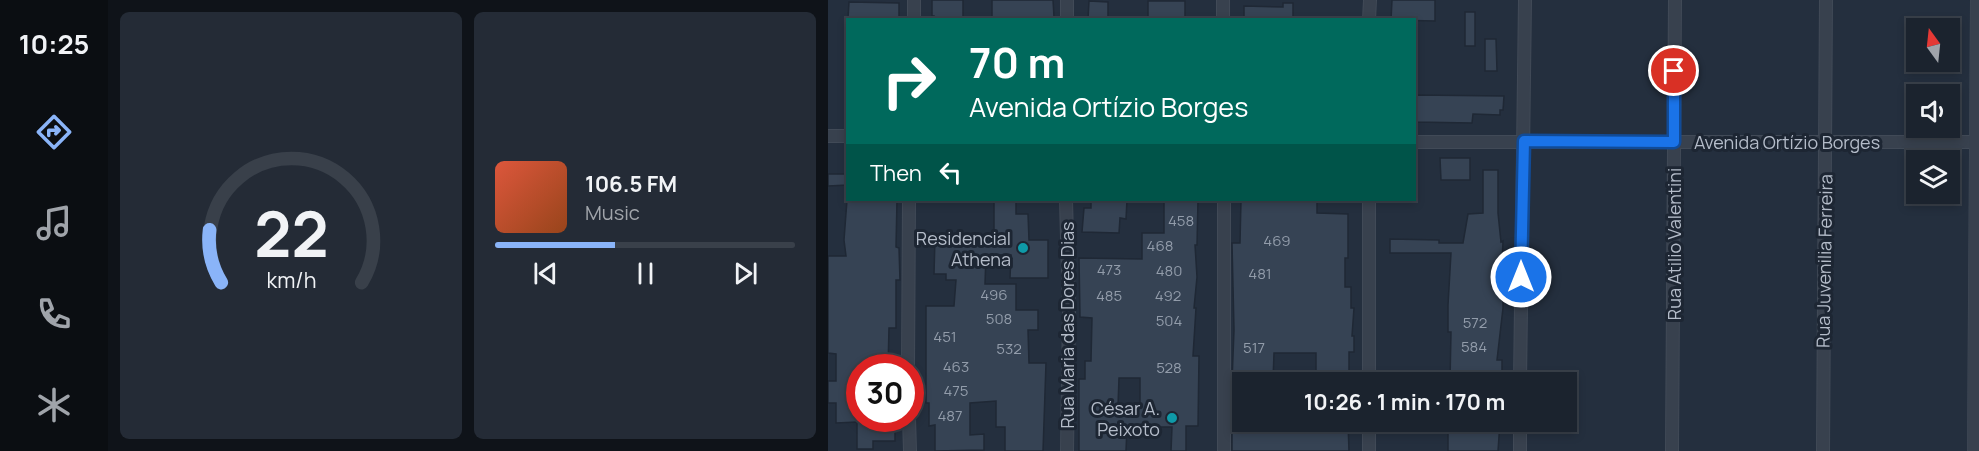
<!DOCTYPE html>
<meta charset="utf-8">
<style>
body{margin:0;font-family:Manrope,sans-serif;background:#242b36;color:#f1f3f6;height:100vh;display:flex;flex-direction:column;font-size:22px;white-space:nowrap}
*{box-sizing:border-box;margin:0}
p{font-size:20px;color:#a0a4aa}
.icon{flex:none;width:33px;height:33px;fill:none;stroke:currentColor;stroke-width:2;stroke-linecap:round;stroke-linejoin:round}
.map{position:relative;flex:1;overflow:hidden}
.drawer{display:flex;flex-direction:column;gap:12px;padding:12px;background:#0f1319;width:720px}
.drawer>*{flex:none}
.guide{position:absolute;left:18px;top:18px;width:570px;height:183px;border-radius:0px;box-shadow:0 3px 9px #0003,0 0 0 2px #39404a;background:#00695c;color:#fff;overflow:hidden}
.needle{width:39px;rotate:345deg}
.controls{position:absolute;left:1078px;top:18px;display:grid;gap:12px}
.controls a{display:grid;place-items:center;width:54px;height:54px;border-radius:0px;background:#1b232e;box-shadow:0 3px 9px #0003,0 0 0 2px #39404a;font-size:30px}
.speed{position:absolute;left:18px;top:354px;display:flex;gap:12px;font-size:30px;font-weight:700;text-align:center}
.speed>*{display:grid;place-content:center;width:78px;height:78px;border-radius:50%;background:#1b232e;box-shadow:0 3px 9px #0003,0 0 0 2px #39404a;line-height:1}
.speed .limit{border:9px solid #d22;background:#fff;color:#111}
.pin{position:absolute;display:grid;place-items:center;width:51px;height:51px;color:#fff;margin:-26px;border:3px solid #fff;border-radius:50%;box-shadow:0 2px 6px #0007}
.me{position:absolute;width:66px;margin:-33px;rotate:0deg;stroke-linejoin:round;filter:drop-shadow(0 0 4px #0008)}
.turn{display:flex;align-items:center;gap:21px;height:126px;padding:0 24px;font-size:27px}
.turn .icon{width:78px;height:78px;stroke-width:2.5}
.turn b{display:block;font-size:42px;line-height:51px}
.then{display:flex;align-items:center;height:57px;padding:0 24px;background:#0003;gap:12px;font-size:22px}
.drawer .tile{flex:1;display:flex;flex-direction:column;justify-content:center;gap:9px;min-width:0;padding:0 21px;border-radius:9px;background:#242b36}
.drawer .dial{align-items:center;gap:0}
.dial svg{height:156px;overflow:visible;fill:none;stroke:#39404a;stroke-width:7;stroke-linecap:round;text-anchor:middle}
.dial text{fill:#f1f3f6;stroke:none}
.song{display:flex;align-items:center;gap:18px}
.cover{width:72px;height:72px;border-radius:9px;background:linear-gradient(135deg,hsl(10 70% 55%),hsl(20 70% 35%))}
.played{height:6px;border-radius:3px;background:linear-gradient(90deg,#8ab4f8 40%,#39404a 40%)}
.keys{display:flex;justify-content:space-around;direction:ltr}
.drawer .tiles{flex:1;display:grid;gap:12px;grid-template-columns:repeat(2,1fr)}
.trip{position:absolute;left:404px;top:372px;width:345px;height:60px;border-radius:0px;background:#1b232e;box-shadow:0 3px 9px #0003,0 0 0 2px #39404a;font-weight:700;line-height:60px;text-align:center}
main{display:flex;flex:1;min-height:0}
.tab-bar{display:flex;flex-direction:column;width:108px;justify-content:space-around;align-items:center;background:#0b0e12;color:#a0a4aa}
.tab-bar .icon{width:42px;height:42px}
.tab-bar .on{color:#8ab4f8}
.tab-bar b{font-size:27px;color:#f1f3f6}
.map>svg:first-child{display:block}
.building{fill:#364354;stroke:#1f2835;stroke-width:1.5;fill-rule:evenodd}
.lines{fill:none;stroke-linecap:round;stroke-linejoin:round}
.minor-casing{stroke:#414a57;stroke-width:14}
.tertiary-casing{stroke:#414a57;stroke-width:16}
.minor{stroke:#38414e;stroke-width:12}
.tertiary{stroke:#38414e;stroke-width:15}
.route-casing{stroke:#114b97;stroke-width:15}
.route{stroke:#1a73e8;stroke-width:10}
.culture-dot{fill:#0f9aa8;stroke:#1d2633;stroke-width:2}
.labels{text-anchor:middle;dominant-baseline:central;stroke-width:6;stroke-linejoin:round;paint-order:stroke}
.number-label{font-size:15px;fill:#929caa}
.street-label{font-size:18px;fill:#b4bcc9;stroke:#1d2633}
.poi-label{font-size:18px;fill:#b4bcc9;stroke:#1d2633;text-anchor:end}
</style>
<main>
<nav class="tab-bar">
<b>10:25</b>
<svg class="icon on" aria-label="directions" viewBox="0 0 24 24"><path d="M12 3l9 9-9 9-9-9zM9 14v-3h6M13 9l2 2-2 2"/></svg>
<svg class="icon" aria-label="music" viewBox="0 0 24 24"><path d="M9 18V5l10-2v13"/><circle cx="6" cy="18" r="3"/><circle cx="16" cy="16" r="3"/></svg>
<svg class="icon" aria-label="phone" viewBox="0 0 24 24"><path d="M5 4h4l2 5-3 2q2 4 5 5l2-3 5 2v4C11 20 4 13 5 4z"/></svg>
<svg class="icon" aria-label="climate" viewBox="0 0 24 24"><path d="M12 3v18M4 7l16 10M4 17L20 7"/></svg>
</nav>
<section class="drawer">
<div class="tiles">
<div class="tile dial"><svg viewBox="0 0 100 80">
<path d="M14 69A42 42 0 1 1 86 69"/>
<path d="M14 69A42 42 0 0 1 8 42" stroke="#8ab4f8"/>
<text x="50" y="56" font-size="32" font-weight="700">22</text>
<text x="50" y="72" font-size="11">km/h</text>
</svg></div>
<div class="tile">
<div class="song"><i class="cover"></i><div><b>106.5 FM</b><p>Music</p></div></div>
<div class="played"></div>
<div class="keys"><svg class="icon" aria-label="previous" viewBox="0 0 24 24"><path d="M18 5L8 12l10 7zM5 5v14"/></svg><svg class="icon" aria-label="pause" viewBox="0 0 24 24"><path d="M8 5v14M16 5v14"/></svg><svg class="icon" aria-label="next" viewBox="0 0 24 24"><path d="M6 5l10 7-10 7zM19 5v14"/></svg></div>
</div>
</div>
</section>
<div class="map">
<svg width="1151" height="451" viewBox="0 0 1151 451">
<rect width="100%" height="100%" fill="#242f3e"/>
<path class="building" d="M104 0H135V20H106V16H104Z
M164 0H225L226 17 164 18Z
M564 0H607V21L563 20Z
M261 1 280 2V20L260 19Z
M320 1H357V20L320 18Z
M21 2 71 3V20L20 18Z
M455 3H465V20L416 19V6L455 7Z
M637 12H647V46H637Z
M657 39H668L669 71H657Z
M587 95 676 96 675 110H672V115L645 114 644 123 587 122Z
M612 158H642V180H613Z
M655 170H670V213L673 242 675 241 674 265 677 285H675V308L669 360H674V382L622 381 623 332H620V305L623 253H562V239L611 240V243H635L640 214 655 213Z
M0 174H20V185L0 186Z
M19 200H69L68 247 71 248 72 280H68V328H61L60 368H32V418H64V427H67V441H45V449H29V422L8 423V403H0V381H8V354L0 353V256H18L16 240Z
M166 200H188V214H200L201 240H220V278H182L183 255H158L157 284H188V310H210V330H200L201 363H218L215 451H177V427H168V401L142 403V435L156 434V450L107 451V425L101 426V403H98V306H126L128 280H118V274H106L107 238 166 237Z
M263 200H299L298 219 292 218 291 233 254 232 256 208H263Z
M336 200H370L369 245H367L369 277 366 308H368L365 356H371L370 426H358V451H343L344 427H299L298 451H251V379H257V361H263L264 318 252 317 251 258 314 259V233H336ZM291 378H312V406H290Z
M413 200H489V213L520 214V258H517V287H523V308H526L524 336H526V352H521V376H488V353H446L445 381 404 382 406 330 404 243H412Z
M404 422H520L521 451H404Z
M641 422H672L670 451H620V432L641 433Z"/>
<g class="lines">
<g class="minor-casing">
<path id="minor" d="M395 0V20
M86 20V0
M239 20V0
M541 20 542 0
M0 136H20
M586 142H1151
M238 200 241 313 239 451
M396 200V451
M80 368 81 200
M541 382V200
M692 382 697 0
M81 418 82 451
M541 422V451
M692 451V422
M844 451 847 0
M995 451 998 0"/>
</g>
<g class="tertiary-casing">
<path id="tertiary" d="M1147 451 1150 0"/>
</g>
<use href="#minor" class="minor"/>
<use href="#tertiary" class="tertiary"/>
</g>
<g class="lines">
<g class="route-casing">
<path id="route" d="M693 277 696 141 846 142V71"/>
</g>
<use href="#route" class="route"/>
</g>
<g class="culture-dot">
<circle cx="195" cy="248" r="6"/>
<circle cx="344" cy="418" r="6"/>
</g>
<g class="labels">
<g class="number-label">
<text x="353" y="220">458</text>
<text x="449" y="240">469</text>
<text x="332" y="245">468</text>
<text x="281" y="269">473</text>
<text x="341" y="270">480</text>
<text x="432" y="273">481</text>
<text x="166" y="294">496</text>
<text x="281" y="295">485</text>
<text x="340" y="295">492</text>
<text x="171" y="318">508</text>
<text x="341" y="320">504</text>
<text x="647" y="322">572</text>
<text x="117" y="336">451</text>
<text x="646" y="346">584</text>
<text x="426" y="347">517</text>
<text x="181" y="348">532</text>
<text x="128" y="366">463</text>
<text x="341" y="367">528</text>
<text x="128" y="390">475</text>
<text x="122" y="415">487</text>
</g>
<g class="street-label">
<text x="959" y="142">Avenida Ortízio Borges</text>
<text transform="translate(846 244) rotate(-90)">Rua Atilio Valentini</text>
<text transform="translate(996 261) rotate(-89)">Rua Juvenilia Ferreira</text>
<text transform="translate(239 325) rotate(-90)">Rua Maria das Dores Dias</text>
</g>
<g class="poi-label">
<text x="183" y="238">Residencial<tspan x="183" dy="21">Athena</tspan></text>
<text x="332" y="408">César A.<tspan x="332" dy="21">Peixoto</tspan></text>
</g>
</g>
</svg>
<div class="controls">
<a><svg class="needle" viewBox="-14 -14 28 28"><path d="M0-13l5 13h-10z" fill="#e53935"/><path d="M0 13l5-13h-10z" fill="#a0a4aa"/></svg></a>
<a><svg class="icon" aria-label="sound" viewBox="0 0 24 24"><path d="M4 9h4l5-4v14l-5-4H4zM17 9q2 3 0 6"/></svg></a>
<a><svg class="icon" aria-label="layers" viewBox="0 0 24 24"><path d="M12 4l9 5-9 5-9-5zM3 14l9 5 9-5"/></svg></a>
</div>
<div class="speed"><div class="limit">30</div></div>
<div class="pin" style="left:846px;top:71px;background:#d93025"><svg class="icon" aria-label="arrive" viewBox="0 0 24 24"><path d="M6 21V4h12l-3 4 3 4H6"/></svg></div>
<svg class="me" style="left:693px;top:277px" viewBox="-20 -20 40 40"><circle r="17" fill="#1a73e8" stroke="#fff" stroke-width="3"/><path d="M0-11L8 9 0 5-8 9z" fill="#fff"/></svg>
<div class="trip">10:26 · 1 min · 170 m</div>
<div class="guide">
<div class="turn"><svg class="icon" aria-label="right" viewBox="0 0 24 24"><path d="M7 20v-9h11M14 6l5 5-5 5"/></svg><div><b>70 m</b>Avenida Ortízio Borges</div></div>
<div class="then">Then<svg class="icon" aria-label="left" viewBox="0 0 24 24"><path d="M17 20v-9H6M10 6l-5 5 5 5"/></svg></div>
</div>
</div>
</main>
